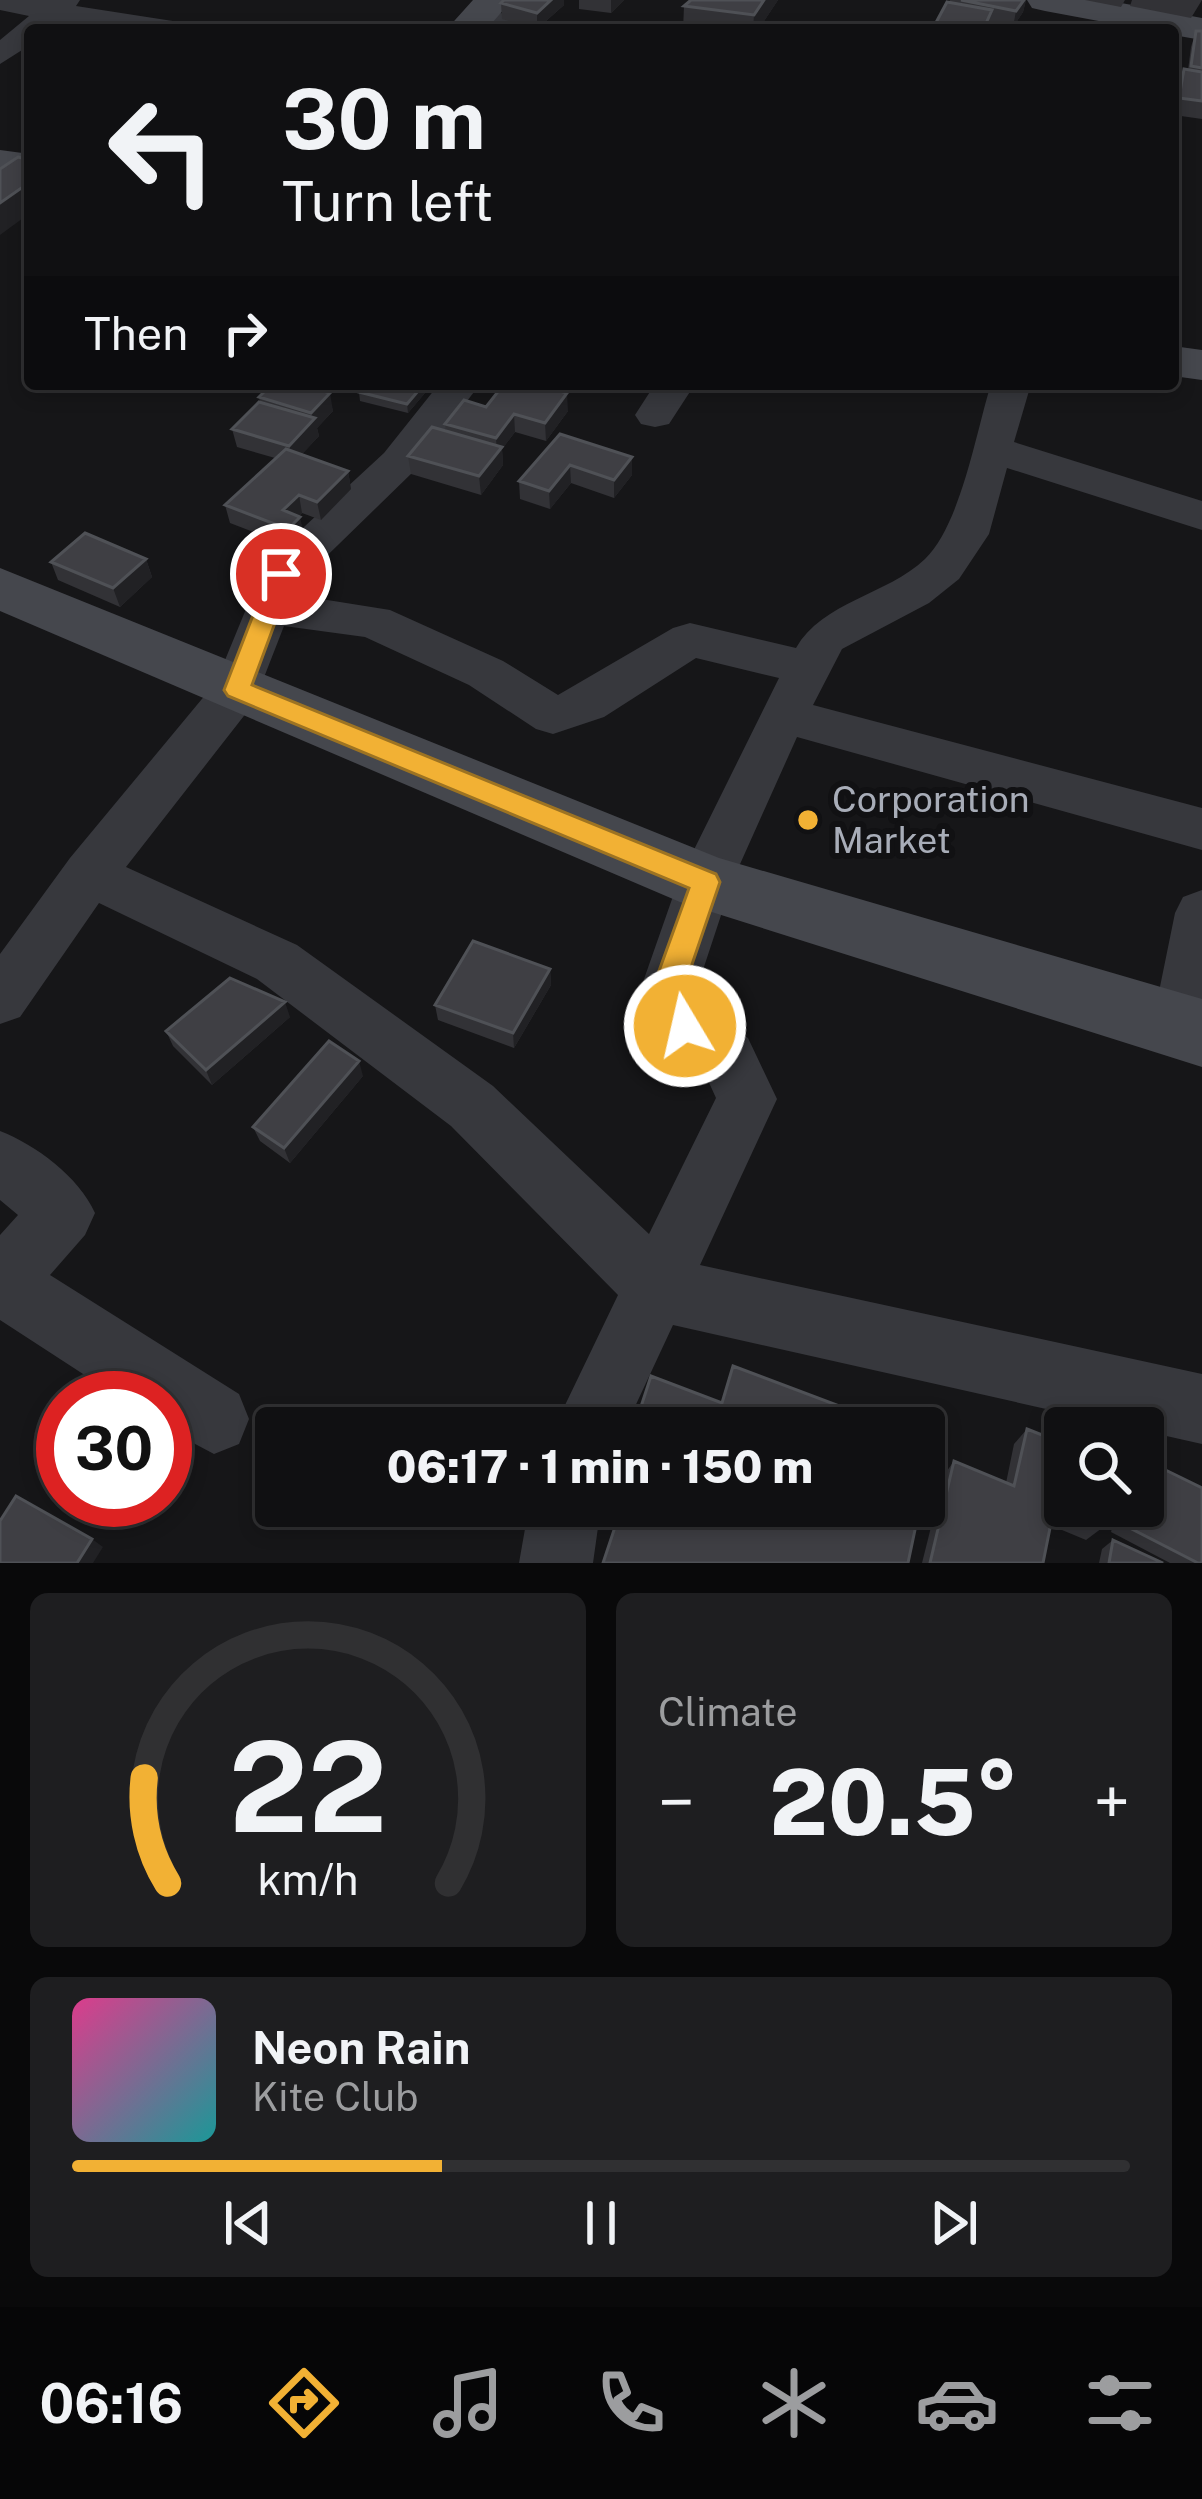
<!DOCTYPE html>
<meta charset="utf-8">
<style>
body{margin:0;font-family:"Public Sans",sans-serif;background:#1e1e20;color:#f1f3f6;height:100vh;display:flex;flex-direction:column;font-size:45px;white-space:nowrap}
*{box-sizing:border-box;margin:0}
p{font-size:39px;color:#9c9d9f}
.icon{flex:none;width:66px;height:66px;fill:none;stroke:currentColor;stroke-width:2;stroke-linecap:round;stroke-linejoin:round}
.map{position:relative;height:1563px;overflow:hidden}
.panel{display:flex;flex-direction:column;gap:30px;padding:30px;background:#09090a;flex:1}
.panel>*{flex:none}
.banner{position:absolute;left:24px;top:24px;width:1155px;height:366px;border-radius:12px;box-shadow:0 6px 18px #0003,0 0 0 3px #303032;background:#101012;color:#f1f3f6;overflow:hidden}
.controls{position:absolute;left:1044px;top:1407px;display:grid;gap:24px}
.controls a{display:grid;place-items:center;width:120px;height:120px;border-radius:12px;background:#101012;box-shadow:0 6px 18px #0003,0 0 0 3px #303032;font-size:60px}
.speed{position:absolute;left:36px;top:1371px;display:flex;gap:24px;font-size:60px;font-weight:700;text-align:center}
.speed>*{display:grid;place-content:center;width:156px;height:156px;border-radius:50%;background:#101012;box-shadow:0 6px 18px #0003,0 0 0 3px #303032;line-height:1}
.speed .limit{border:18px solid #d22;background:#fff;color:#111}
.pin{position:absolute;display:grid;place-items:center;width:102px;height:102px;color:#fff;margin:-51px;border:6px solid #fff;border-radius:50%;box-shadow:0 3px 12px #0007}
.me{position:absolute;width:132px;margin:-66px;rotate:351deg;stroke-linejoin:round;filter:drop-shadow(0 0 9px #0008)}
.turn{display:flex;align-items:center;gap:42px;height:252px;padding:0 60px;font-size:54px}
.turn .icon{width:156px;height:156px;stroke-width:2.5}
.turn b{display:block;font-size:84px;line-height:102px}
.then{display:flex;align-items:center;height:114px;padding:0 60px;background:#0003;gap:24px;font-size:45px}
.big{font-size:90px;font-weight:800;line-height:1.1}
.panel .card{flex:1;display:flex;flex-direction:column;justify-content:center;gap:18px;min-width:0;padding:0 42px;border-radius:18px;background:#1e1e20}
.panel .dial{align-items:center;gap:0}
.dial svg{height:312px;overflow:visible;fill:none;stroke:#303032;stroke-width:7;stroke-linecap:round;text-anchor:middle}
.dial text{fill:#f1f3f6;stroke:none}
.song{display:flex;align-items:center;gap:36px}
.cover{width:144px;height:144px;border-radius:18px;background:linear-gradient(135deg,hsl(330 70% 55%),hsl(180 70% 35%))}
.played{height:12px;border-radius:6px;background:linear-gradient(90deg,#f2b134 35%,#303032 35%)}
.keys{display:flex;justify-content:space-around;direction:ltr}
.heat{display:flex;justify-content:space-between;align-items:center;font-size:66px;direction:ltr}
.panel .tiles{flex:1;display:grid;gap:30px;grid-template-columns:1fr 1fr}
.card:last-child{grid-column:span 2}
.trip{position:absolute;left:255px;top:1407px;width:690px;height:120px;border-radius:12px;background:#101012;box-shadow:0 6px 18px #0003,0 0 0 3px #303032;font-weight:800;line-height:120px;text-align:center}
.tab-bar{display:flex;height:192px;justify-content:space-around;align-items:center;background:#060607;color:#9c9d9f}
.tab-bar .icon{width:84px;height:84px}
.tab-bar .active{color:#f2b134}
.tab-bar b{font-size:54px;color:#f1f3f6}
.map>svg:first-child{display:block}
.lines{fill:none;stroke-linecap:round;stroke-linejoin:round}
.street{fill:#37383d;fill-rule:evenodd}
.secondary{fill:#45474d;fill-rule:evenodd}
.wall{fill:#323236}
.shaded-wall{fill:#212124}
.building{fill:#3f3f44;stroke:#4f5156;stroke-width:3}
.route{fill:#f2b134;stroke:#9d7322;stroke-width:3}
.poi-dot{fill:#f2b134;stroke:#111113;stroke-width:4.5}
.labels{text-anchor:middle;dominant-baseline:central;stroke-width:12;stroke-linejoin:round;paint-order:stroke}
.poi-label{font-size:36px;fill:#a8adb8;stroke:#111113;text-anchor:start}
</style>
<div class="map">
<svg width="1202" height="1563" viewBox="0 0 1202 1563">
<rect width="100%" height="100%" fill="#161618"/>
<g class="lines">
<path class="street" d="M0 0H80L76 6 192 24 197 30H133L58 21 48 30H30V45L0 64V40L29 16 0 10Z
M477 8 552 24 557 30H499L467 23 463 17 467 11Z
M439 384H480L414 471 301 581 296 595 390 610 503 661 558 695 673 628 690 623 796 648C822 602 887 595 925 559 961 524 976 432 991 384H1031L1014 442 1202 501V530L1007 468 989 534 959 579 929 603 842 649 813 705 1202 808V850L797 737 732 882 699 982 709 1010 748 1038 777 1099 700 1265 1202 1374V1444L673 1325 625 1428H554L618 1295 451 1126 257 979 99 903 20 1017 0 1024V954L70 858 216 682 265 563 384 453ZM284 626 365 637 469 685 536 729 553 734 604 717 696 658 779 678 678 882 643 982 664 1044 706 1076 716 1098 649 1234 493 1086 297 945 126 867 254 703Z
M655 384H695L669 424 655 427 641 424 635 415Z
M1202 890V1043L1181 1052 1160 1044 1152 1026 1175 913 1183 897Z
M0 1131C36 1145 79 1177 95 1213L85 1235 50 1275 239 1394 249 1419 239 1444 214 1454 165 1428V1398H120L0 1320V1235L18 1215 0 1200Z
M529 1506H601L593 1563H519Z"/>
<path class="secondary" d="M473 0H512L486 30H446Z
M1027 0H1105L1202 18V40L1173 35V30H1147L1045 11 1032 8Z
M0 150 30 154V180L0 176Z
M1173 346 1202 350V380L1173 376Z
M0 568 719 858 1202 999V1067L680 902 0 611Z"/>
</g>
<path class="wall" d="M504 0H564V5L537 29 502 19 501 3Z
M579 0H624L611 13 579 9Z
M691 0H778L758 30H683L684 6Z
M950 0H1026L1023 12 1013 27 990 23 987 30H932Z
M1085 0H1125L1121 7Z
M1132 0H1202L1191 18 1130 6Z
M1196 31H1202V119L1174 115 1178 86 1184 69 1188 70 1191 47Z
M272 384H336L327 392 333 411 317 428 319 436 302 454 348 471 351 489 321 520 302 513 299 516 304 535 292 547 230 523 225 505 275 458 237 447 232 429 260 402 259 397Z
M424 384 425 393 408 413 360 401 359 392Z
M486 407 568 411 546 441 515 432 502 449 503 465 481 495 411 474 408 456 446 431 445 424Z
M560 434 632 475 614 498 571 483 550 509 520 499 519 481Z
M146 559 152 577 120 607 58 580 51 562Z
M550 969 551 985 514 1048 438 1020 435 1005Z
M290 1017 212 1085 173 1046 166 1031Z
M363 1076 290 1163 260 1141 253 1127Z
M1027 1429 1102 1528 1086 1540 1050 1525 1043 1563H922L944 1475 954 1461 1006 1483 1014 1444Z
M1118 1506H1143L1202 1563H1170L1111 1532Z
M1113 1540 1163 1563H1099L1102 1549Z"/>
<path class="shaded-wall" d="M551 0H564V5L537 29V13Z
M611 0H624L611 13Z
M764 0H778L758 30H753L754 15Z
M1024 0H1026L1023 12 1013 27 1016 11Z
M30 182V213L0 235V203Z
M324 384H336L319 399 318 390Z
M424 384 425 393 408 413 407 404Z
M330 393 333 411 317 428 319 436 293 464 289 446 313 421 311 413Z
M567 393 568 411 546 441 545 423Z
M514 414 515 432 502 449 503 465 481 495 479 476 497 454 496 438Z
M632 457V475L614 498V480Z
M570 465 571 483 550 509 549 491Z
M348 471 351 489 321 520 317 502Z
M299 495 302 513 287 528 283 510Z
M300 517 304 535 292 547 288 529Z
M146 559 152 577 120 607 113 588Z
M550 969 551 985 514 1048 513 1033Z
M285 1002 290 1017 212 1085 206 1070Z
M359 1061 363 1076 290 1163 284 1148Z
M92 1539 103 1547 93 1563H77Z"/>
<path class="building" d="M504 0H551L537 13 501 3Z
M691 0H764L754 15 684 6Z
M961 0H1024L1016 11Z
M947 2 992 10 983 30H932Z
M1196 31H1202V68L1191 66Z
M1184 69 1202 72V101L1179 98Z
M18 157 30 160V182L0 203V169Z
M272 384H300L330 393 311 413 259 397Z
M300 384H324L318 390Z
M365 384H424L407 404 359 392Z
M504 384H534L567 393 545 423 514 414 496 438 445 424 464 400 486 407Z
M259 402 315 418 289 446 232 429Z
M432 427 502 447 479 476 408 456Z
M560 434 632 457 614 480 570 465 549 491 519 481Z
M286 449 348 471 317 502 299 495 283 510 300 517 288 529 225 505Z
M85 533 146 559 113 588 51 562Z
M473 941 550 969 513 1033 435 1005Z
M230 978 285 1002 206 1070 166 1031Z
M329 1041 359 1061 284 1148 253 1127Z
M733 1366 882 1422 879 1428H634L651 1376 722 1403Z
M1027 1429 1065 1444V1506H1106L1102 1528 1054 1508 1043 1563H930L954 1461 1014 1486Z
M924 1448 931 1450 924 1485Z
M1143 1459 1202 1488V1563H1198L1122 1524 1127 1506H1143Z
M16 1496 92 1539 77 1563H0V1521Z
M622 1506H920L908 1563H603Z
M1113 1540 1163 1563H1109Z"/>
<path class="route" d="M281 566 293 574 252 685 716 874 720 882 686 982 700 1026 696 1036 685 1040 674 1036 655 982 689 888 228 696 224 690 269 574Z"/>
<circle class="poi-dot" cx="808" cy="820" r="12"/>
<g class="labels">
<g class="poi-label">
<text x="832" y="799">Corporation<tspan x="832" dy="41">Market</tspan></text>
</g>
</g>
</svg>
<div class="controls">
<a><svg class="icon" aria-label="search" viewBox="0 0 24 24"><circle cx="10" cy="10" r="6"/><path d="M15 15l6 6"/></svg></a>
</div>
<div class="speed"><div class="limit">30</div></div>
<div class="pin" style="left:281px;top:574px;background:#d93025"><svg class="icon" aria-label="arrive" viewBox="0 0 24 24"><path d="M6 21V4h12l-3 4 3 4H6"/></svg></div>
<svg class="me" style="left:685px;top:1026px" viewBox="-20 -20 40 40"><circle r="17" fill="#f2b134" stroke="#fff" stroke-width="3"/><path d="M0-11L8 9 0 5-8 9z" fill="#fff"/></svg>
<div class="trip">06:17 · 1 min · 150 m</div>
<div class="banner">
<div class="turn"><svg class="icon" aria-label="left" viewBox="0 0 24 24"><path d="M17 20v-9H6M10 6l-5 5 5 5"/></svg><div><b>30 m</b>Turn left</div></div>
<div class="then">Then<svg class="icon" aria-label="right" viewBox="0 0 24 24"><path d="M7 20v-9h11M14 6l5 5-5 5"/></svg></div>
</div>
</div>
<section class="panel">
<div class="tiles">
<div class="card dial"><svg viewBox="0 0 100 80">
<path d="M14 69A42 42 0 1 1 86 69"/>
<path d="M14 69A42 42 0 0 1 8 42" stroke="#f2b134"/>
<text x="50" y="56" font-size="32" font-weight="700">22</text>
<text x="50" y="72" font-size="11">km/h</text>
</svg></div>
<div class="card"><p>Climate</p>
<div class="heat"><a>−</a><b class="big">20.5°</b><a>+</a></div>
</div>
<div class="card">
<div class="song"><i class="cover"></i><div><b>Neon Rain</b><p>Kite Club</p></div></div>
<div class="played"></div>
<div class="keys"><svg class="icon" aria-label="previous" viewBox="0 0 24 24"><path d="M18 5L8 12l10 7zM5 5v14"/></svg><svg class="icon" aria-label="pause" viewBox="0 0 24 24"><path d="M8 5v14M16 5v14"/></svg><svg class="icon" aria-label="next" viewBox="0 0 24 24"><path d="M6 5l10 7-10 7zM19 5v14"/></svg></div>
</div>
</div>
</section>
<nav class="tab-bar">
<b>06:16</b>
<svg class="icon active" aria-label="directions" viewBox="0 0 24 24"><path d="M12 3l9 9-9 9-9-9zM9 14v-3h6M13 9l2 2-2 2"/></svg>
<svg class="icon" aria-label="music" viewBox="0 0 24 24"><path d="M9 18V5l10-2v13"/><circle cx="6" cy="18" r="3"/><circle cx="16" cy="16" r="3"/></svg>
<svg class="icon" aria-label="phone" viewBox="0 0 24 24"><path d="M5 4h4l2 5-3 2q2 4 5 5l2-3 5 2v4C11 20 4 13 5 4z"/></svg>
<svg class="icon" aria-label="climate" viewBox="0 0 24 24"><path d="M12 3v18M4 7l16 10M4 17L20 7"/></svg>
<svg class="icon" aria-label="car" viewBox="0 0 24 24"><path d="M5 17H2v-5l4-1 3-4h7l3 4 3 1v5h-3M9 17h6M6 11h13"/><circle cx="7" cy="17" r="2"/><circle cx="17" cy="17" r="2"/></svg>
<svg class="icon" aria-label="filters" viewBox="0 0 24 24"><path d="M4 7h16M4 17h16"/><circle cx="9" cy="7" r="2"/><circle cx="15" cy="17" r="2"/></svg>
</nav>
